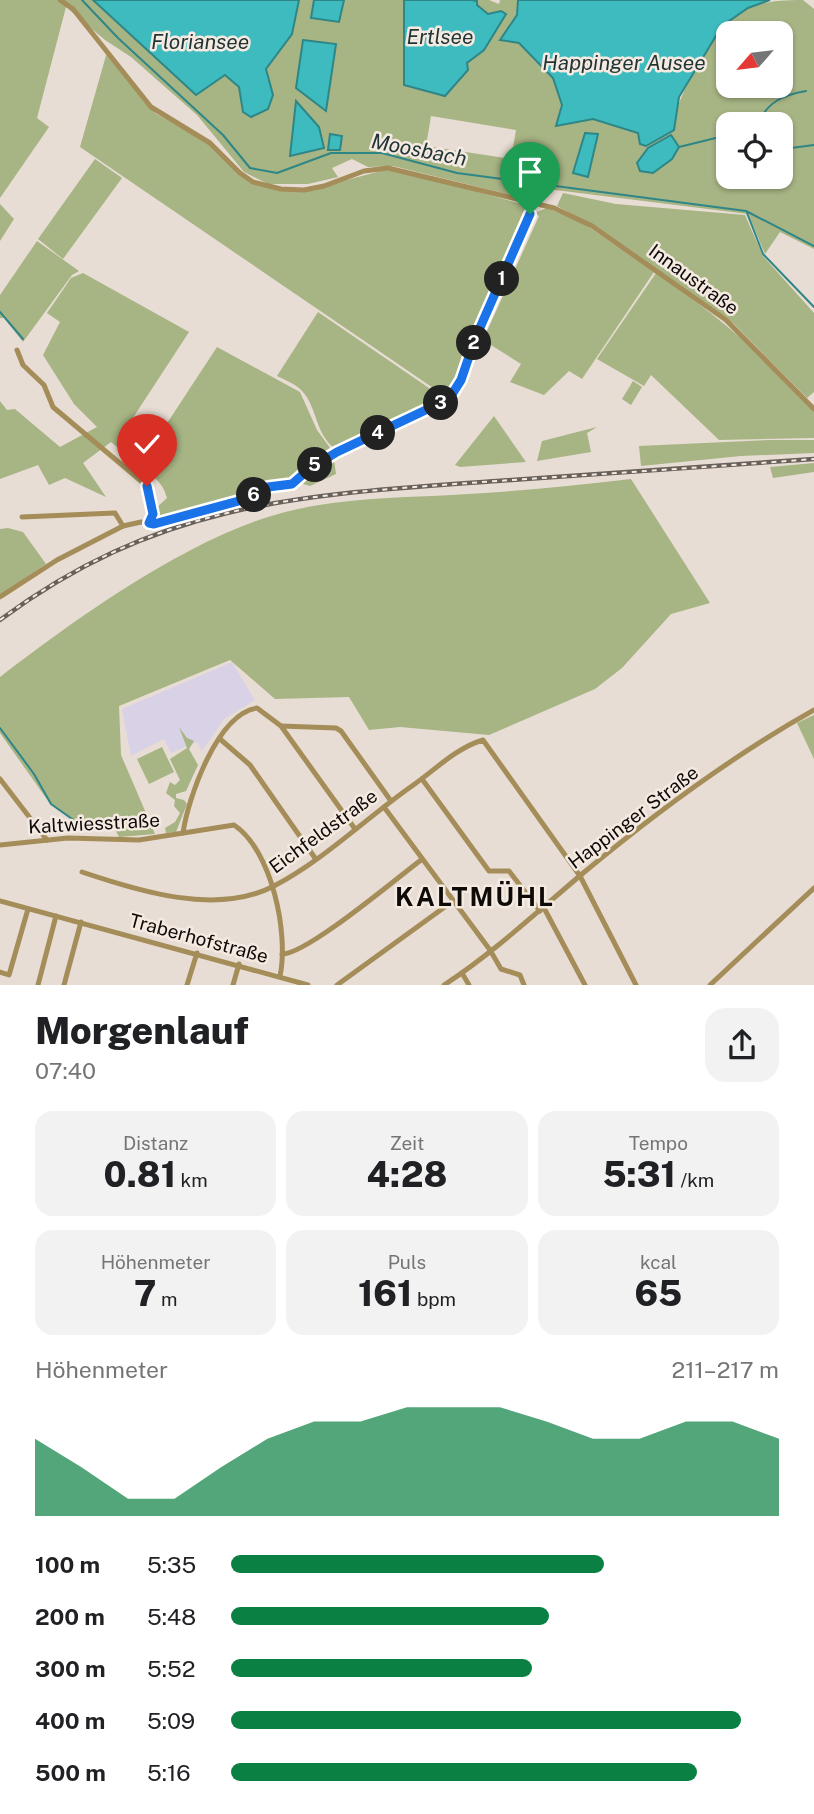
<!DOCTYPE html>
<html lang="de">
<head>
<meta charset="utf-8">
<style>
  body { margin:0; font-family:"Public Sans",sans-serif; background:#f2f2f2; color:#202124; height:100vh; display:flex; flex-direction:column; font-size:26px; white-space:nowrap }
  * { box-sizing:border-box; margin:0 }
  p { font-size:23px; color:#757577 }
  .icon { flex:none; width:38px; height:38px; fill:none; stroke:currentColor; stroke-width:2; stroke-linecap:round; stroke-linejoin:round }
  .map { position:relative; height:985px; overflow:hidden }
  .panel { display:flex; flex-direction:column; background:#fff; flex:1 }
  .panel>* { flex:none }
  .needle { width:46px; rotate:242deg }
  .fabs { position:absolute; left:716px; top:21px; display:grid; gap:14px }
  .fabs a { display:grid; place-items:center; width:77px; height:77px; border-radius:14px; background:#fff; box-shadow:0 2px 5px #0004; font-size:35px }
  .pin { position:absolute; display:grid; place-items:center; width:60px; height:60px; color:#fff; margin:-72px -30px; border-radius:50% 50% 50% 0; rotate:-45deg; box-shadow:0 0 7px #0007 }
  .pin .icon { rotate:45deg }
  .km { position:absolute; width:35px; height:35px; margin:-18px; border-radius:50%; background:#222; color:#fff; font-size:19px; line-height:35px; text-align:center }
  .round { display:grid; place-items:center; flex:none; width:74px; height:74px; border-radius:21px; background:#f2f2f2 }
  .headline { display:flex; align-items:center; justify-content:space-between; height:119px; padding:0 35px }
  h1 { font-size:38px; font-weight:800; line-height:52px }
  .stats { display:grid; grid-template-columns:repeat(3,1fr); gap:10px; height:119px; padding:7px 35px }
  .stats div { display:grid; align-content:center; border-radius:18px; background:#f2f2f2; text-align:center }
  .stats b { font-size:35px; font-weight:800 }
  .stats small { font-size:19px; font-weight:400 }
  .stats p { font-size:19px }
  .chart { height:196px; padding:14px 35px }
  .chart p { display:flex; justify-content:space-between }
  .chart svg { width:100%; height:126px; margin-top:7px; fill:#0b8043; opacity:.7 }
  ul { padding:0 35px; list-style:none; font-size:23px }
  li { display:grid; grid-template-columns:112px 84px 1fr; align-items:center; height:52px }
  li i { height:18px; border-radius:9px; background:#0b8043 }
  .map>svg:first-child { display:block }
  .education { fill:#d9d1e6 }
  .green { fill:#a7b483; fill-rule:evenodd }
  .water { fill:#3dbbbe; stroke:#2f8687; stroke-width:2 }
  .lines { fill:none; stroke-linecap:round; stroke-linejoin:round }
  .stream { stroke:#2f8687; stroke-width:2 }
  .minor { stroke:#a48d59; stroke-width:5 }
  .rail-casing { stroke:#67605b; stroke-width:4.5 }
  .rail { stroke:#f5eae1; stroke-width:2; stroke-dasharray:5; stroke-linecap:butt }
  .route-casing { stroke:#fff; stroke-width:14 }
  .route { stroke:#1a73e8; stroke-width:9 }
  .labels { text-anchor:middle; stroke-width:5; stroke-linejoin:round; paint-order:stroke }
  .street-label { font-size:19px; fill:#0e0a08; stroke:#f5eae1 }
  .water-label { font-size:21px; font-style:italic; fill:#1f3435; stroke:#f5eae1 }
  .district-label { font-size:26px; font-weight:bold; letter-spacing:2px; fill:#0e0a08; stroke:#f5eae1 }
</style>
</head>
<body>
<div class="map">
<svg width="814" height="985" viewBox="0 0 814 985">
  <rect width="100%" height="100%" fill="#e8ddd4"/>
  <path class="education" d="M232,662L255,700L224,719L202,751L197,742L171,753L164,739L131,756L122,709Z"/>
  <g class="green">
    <path d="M0,0H93L139,43L225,74L239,87L243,112L273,95L266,69L292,34L299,0H314L311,18L339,22L344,0H404V85L466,63L484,50L497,14H488L477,5V1L471,0H489L499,4L500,0H518L515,41C534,51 562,80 561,103C561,111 558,118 556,126L593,119L638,133L640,144L646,146L674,130C675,105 685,88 698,66C728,14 741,0 803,0L814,9V249L780,232L765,254L748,214L523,186L519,197L393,166L368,167L352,159L332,168L338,177L308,184H268L244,172L197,115L131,57L105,40L66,7L37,118L49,127L0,198ZM728,33H780V86H728ZM431,116L516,130L511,159L426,146ZM728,124H780V177H728Z"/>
    <path d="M107,52L155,113L210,144L252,183L300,192L385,170L416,175L529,206L527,215L523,213L471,335C469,356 462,378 450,395L442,394L80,147Z"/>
    <path d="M95,159L122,178L63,259L38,239Z"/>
    <path d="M563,193L616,204L745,215L763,256L814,313V392L807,398L734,324L601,230L557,206Z"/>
    <path d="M0,204L14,219L0,241Z"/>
    <path d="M547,208L583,223L654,272L582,379L569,371L544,395L510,382L521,364L483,340L539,216L534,213Z"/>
    <path d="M37,241L79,271L72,275L23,342L4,318H0V295Z"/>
    <path d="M83,273L189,332L125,430L158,437L217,347L300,392L317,430L333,452L336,474L310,486L286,479L159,522L155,509L167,498C161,477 148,472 127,467V455L111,442L83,463L106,497L65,478L49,485L38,465L0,479V401L7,410L15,409L60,447L97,427L74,404L43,355L60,322L47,313L71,278Z"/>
    <path d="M656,273C716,315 766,355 814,412V438L719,440L651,375L644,386L597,359Z"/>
    <path d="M318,312L445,399L337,450C315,436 318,408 302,391C296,384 285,380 277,376Z"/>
    <path d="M633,381L642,387L631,405L622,399Z"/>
    <path d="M494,416L526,462L460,467L455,465Z"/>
    <path d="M597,427L587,433L591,452L537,461L542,441Z"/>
    <path d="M770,440H814V453L741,456L641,466L639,446Z"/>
    <path d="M814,463V472L773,478L770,467Z"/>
    <path d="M631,479L710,603L671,614L622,668L595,689L489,735L400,727L369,730L349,697L275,699L230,660L119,706L121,755L155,834L119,837L113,825L80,826L51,805L0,733V677C74,620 179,545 268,517C327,498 390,498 452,495C512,492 571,486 631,479Z"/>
    <path d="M8,528L23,532L46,564L0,595V529Z"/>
    <path d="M814,715V759L797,723Z"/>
    <path d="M179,727L187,738L194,741L189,749L198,765L186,791L176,794V798L184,800L187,804L176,832L166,833L165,828L175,822L180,813L174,806L175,800L166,793L170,782L175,785L180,780L170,759L187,748Z"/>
    <path d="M162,747L174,772L149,784L137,759Z"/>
  </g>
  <g class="water">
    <path d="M93,0H299L292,34L266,69L273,95L268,109L251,117L243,112L239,87L225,75L196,95Z"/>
    <path d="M314,0H344L339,22L311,18Z"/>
    <path d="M404,0H471L477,1V5L488,14L501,11L506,14L484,50L467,63L468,70L445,96L404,85Z"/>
    <path d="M518,0H770L748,8L722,26L679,97L674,130L646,146L640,144L638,133L593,119L556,126L562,105L553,78L519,43L500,40L517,15Z"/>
    <path d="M303,40L336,44L326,111L296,88Z"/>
    <path d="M296,101L319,127L324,148L290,156Z"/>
    <path d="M585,133L598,134L588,177L573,173Z"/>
    <path d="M330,134L342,136L340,150H328Z"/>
    <path d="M671,135L679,147L672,159L653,173L640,171L637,163L648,148Z"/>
  </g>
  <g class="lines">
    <g class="stream">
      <path d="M82,0L118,38L223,135L250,168L277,173L331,153H382L457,173L746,211L814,246"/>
      <path d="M758,124C767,102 783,95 806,91"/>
      <path d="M780,144L791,148L814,145"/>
      <path d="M679,147L728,135"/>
      <path d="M747,213L763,254L814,307"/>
      <path d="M0,312L23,339"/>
      <path d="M0,728L34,774L51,804L75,821"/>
    </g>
    <g class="minor">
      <path d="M60,0L73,9L151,107L210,143L240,173L253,182L281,189L304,190L324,186L364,171L388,168L554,208L592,226L726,320L814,409"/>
      <path d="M17,350L23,365L44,385L53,407L147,486L153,514L149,523"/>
      <path d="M22,517L115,513L123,526"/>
      <path d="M0,597L57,560L123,526L141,522L158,524L246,499L268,487L292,483L308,469L337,452L449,399L457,389L475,339L535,204"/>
      <path d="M281,726L336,728L341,731L391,801"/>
      <path d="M220,739L250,765L315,858"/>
      <path d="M0,779L47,840"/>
      <path d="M422,779L489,871H509L540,911"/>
      <path d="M384,807L490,950L501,969L520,975L524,985"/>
      <path d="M183,833C188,798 217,714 257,708L281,726L355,829"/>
      <path d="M0,845L68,838L139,840L234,825C272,850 289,934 280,976"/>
      <path d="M82,872C139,891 217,916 274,886C324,860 366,818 412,786C435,770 456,748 483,740L580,876L636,985"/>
      <path d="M0,901L308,985"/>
      <path d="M544,908L585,985"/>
      <path d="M282,954C306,955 397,878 421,860"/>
      <path d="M0,972L9,975L28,909"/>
      <path d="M462,973L469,985"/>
      <path d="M38,985L56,916"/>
      <path d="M64,985L81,922"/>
      <path d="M187,985L197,953"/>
      <path d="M233,985L239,964"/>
      <path d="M337,985L453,901"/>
      <path d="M444,985C493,953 537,912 582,874C654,814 732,756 814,710"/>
      <path d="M710,985L814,888"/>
    </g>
    <g class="rail-casing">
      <path id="rail" d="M0,620C162,500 304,495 497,481C602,474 708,467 814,459"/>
    </g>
    <use href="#rail" class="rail"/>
  </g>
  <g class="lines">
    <g class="route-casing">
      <path id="route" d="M147,486L153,514L149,523L154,524L246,499L268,487L292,484L309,469L337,452L449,399L461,380L475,339L530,214"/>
    </g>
    <use href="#route" class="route"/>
  </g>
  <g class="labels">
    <g class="street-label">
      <text transform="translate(694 279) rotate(36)" y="7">Innaustraße</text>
      <text transform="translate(633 817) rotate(-37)" y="7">Happinger Straße</text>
      <text transform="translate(94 823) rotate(-3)" y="7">Kaltwiesstraße</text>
      <text transform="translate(323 831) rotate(-36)" y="7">Eichfeldstraße</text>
      <text transform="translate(199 938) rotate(15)" y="7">Traberhofstraße</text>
    </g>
    <g class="water-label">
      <text x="440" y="44">Ertlsee</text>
      <text x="200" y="49">Floriansee</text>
      <text x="624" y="70">Happinger Ausee</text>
      <text transform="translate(419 150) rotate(11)" y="7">Moosbach</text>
    </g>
    <g class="district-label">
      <text x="475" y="906">KALTMÜHL</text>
    </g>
  </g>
</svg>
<div class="fabs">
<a><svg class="needle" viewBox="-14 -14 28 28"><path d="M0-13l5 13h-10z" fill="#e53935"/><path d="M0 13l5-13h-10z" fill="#757577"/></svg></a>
<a><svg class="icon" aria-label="locate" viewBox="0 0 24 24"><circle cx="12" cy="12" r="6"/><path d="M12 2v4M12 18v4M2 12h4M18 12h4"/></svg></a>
</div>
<div class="pin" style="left:530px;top:214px;background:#1e9e55"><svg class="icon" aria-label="arrive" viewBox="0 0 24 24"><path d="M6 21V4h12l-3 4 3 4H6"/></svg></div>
<div class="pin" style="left:147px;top:486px;background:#d93025"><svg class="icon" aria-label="check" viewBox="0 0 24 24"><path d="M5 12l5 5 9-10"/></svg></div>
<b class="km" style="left:502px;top:279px">1</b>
<b class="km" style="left:474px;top:343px">2</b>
<b class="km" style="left:441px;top:403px">3</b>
<b class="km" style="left:378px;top:433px">4</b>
<b class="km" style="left:315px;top:465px">5</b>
<b class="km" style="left:254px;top:495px">6</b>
</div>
<section class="panel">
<div class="headline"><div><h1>Morgenlauf</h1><p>07:40</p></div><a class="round"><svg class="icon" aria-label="share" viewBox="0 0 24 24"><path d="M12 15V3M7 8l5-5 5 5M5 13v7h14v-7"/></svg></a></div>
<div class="stats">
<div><p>Distanz</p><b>0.81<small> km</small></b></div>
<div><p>Zeit</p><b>4:28</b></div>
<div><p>Tempo</p><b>5:31<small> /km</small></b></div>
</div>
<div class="stats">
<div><p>Höhenmeter</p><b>7<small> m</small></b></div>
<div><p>Puls</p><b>161<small> bpm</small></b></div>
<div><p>kcal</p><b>65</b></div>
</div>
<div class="chart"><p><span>Höhenmeter</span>211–217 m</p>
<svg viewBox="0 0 160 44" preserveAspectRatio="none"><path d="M0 44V17L10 27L20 38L30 38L40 27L50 17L60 11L70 11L80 6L90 6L100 6L110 11L120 17L130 17L140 11L150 11L160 17V44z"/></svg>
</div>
<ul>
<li><b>100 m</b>5:35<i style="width:68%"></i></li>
<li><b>200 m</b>5:48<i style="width:58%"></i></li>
<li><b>300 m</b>5:52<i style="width:55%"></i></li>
<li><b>400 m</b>5:09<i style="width:93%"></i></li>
<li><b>500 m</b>5:16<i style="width:85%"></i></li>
</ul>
</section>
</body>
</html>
